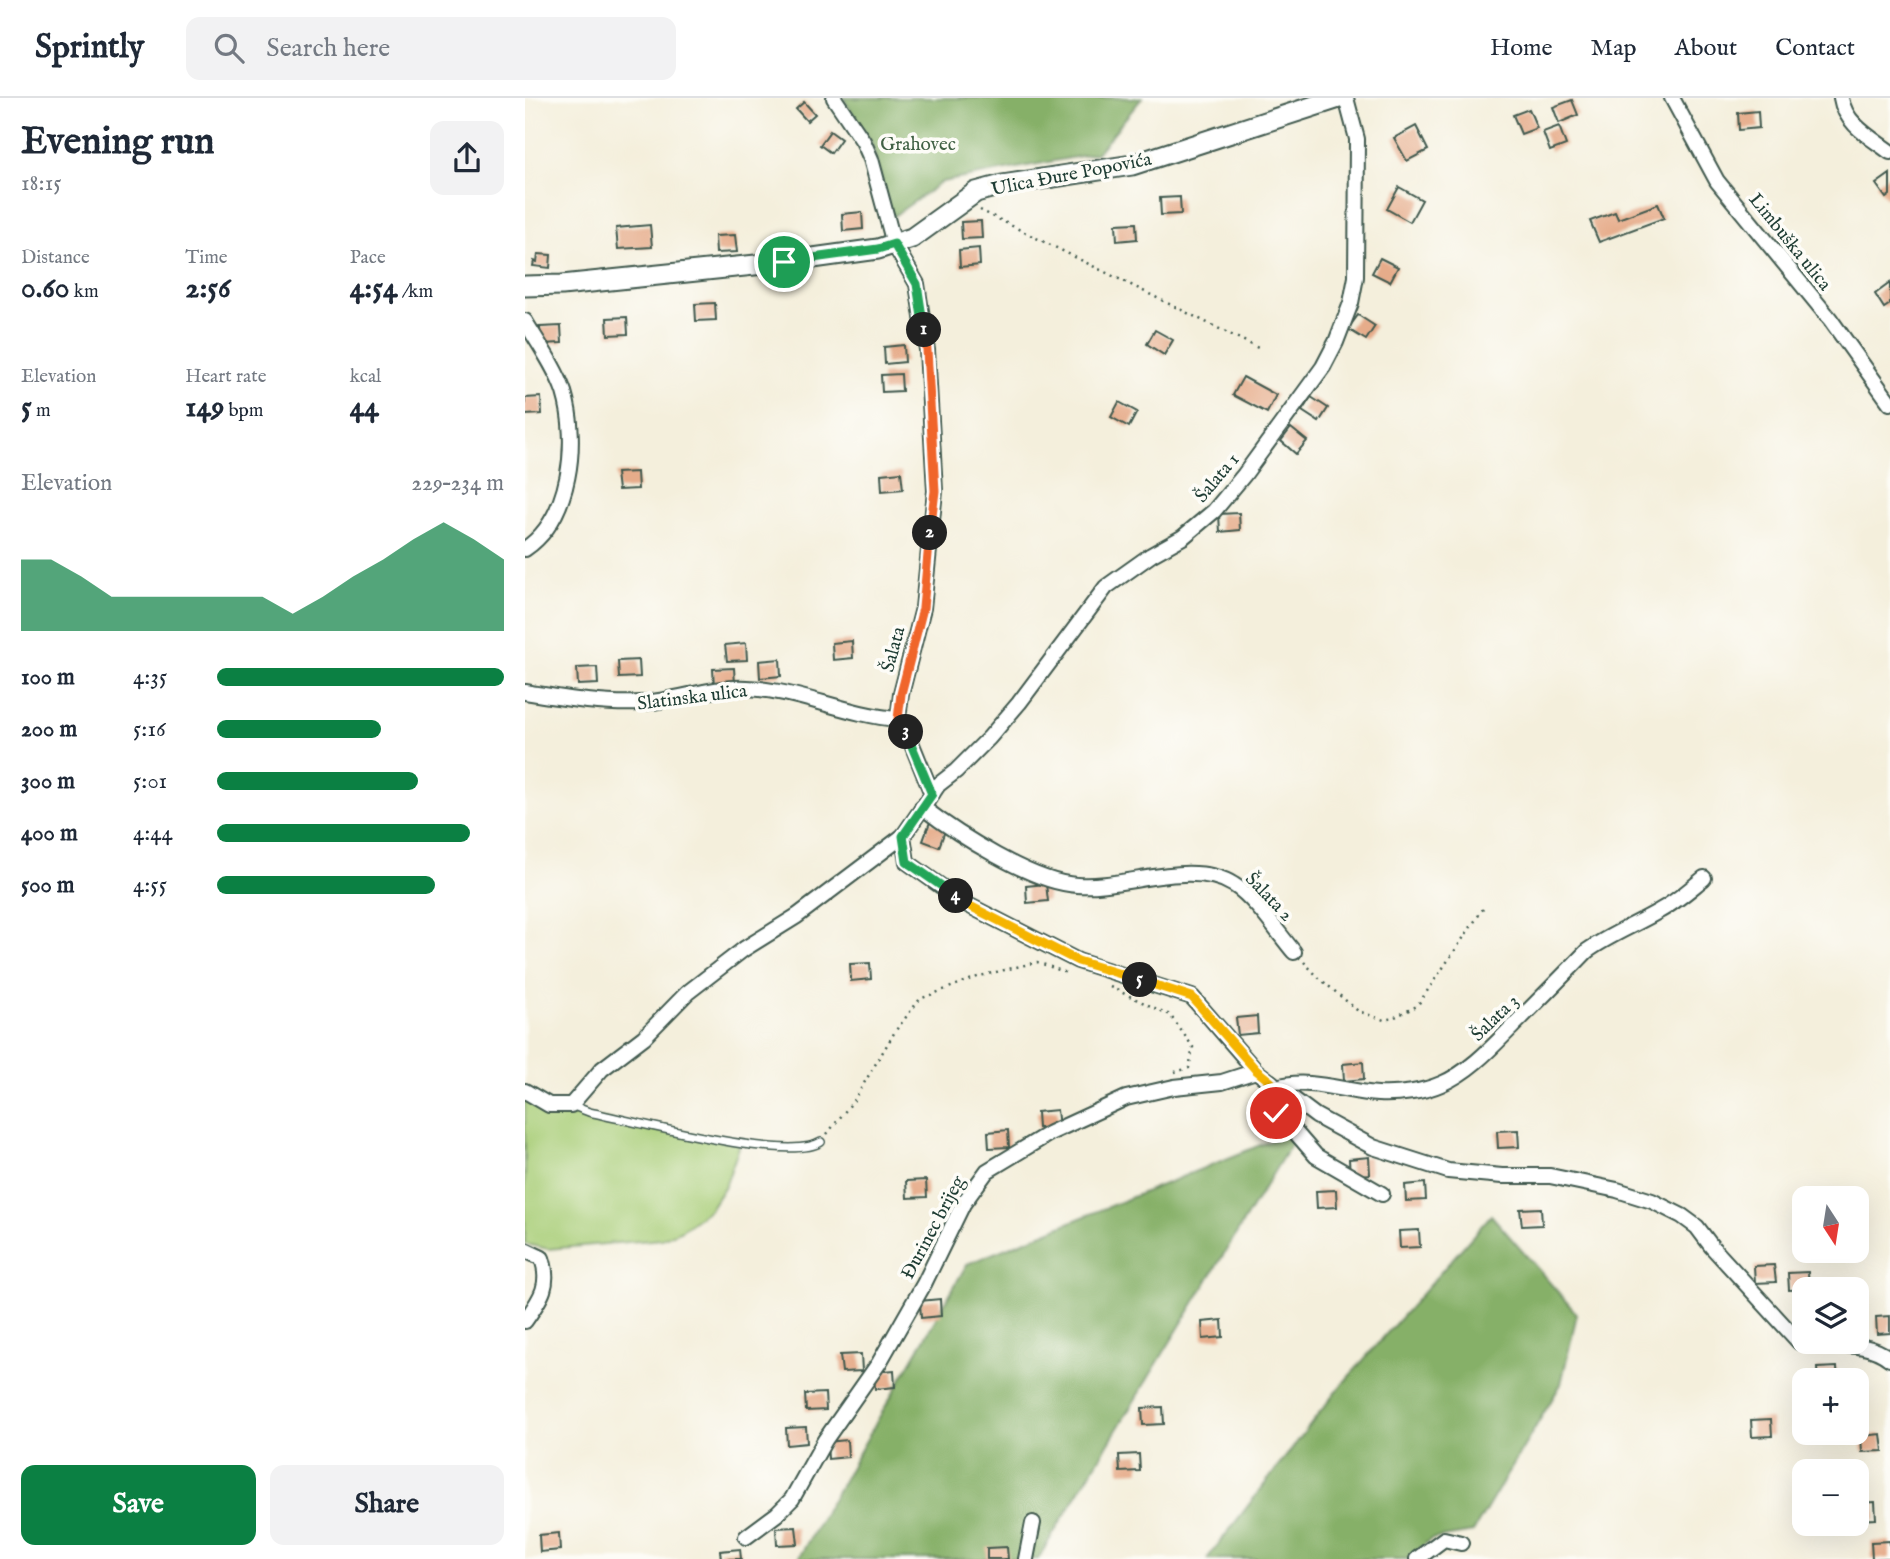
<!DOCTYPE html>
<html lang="en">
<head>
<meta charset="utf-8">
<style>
  body { margin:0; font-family:"IM FELL English",serif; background:#f2f2f3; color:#1f2937; height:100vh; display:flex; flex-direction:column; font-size:26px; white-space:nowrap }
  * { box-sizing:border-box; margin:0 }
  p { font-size:23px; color:#747a83 }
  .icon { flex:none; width:38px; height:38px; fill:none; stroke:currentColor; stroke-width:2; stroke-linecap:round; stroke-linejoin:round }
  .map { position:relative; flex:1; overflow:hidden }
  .sheet { display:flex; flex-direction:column; background:#fff; width:525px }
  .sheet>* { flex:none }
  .needle { width:46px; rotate:168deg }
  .controls { position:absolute; left:1267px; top:1088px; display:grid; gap:14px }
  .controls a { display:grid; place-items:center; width:77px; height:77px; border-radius:14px; background:#fff; box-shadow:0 7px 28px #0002; font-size:35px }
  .pin { position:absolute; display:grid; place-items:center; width:60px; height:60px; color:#fff; margin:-30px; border:4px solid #fff; border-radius:50%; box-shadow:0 2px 7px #0007 }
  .km { position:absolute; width:35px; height:35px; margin:-18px; border-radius:50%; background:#222; color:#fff; font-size:19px; line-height:35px; text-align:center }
  .round { display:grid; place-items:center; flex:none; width:74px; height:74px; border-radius:14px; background:#f2f2f3 }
  .overview { display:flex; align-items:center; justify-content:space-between; height:119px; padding:0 21px }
  h1 { font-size:38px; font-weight:700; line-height:52px }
  .metrics { display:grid; grid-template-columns:repeat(3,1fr); gap:10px; height:119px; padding:7px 21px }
  .metrics div { display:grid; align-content:center }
  .metrics b { font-size:30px; font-weight:700 }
  .metrics small { font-size:19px; font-weight:400 }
  .metrics p { font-size:19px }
  .chart { height:196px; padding:14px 21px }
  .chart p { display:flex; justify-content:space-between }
  .chart svg { width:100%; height:126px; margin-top:7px; fill:#0b8043; opacity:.7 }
  .button { display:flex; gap:14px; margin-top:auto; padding:14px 21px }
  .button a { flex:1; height:80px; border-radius:14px; background:#0b8043; color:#fff; font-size:28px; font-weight:700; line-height:80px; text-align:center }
  .button a+a { background:#f2f2f3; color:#1f2937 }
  ul { padding:0 21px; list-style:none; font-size:23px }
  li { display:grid; grid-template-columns:112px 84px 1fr; align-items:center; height:52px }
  li i { height:18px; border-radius:9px; background:#0b8043 }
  header { display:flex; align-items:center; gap:42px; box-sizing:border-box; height:98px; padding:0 35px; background:#fff; border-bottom:2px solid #e0e1e3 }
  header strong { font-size:33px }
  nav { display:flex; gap:38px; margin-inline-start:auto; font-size:24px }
  .search { width:490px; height:63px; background:#f2f2f3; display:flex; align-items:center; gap:18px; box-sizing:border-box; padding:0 24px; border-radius:14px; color:#747a83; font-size:26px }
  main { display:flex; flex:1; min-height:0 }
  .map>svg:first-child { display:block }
  .green { fill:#a8cd77; stroke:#648556; stroke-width:2 }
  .forest { fill:#86b068; stroke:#52764e; stroke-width:2 }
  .building { fill:#e6ac8a }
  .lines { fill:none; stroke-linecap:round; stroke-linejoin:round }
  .service-casing { stroke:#3f584d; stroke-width:10 }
  .minor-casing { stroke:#3f584d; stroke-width:18 }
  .tertiary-casing { stroke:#3f584d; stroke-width:23 }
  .path { stroke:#3f584d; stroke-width:2.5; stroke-dasharray:2 5; stroke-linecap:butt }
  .service { stroke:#fff; stroke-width:7 }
  .minor { stroke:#fff; stroke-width:14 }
  .tertiary { stroke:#fff; stroke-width:19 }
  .split-1-casing { stroke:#fff; stroke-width:14 }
  .split-2-casing { stroke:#fff; stroke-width:14 }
  .split-3-casing { stroke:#fff; stroke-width:14 }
  .split-4-casing { stroke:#fff; stroke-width:14 }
  .split-5-casing { stroke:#fff; stroke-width:14 }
  .split-6-casing { stroke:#fff; stroke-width:14 }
  .split-1 { stroke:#22a559; stroke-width:9 }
  .split-2 { stroke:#f0652b; stroke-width:9 }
  .split-3 { stroke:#f0652b; stroke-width:9 }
  .split-4 { stroke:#22a559; stroke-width:9 }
  .split-5 { stroke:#f5b400; stroke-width:9 }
  .split-6 { stroke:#f5b400; stroke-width:9 }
  .labels { text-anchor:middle; stroke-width:7; stroke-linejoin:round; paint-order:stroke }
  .park-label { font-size:19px; fill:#416145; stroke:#fdfcf7 }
  .street-label { font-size:19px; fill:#1f3d34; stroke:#fdfcf7 }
</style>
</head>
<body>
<header>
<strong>Sprintly</strong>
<div class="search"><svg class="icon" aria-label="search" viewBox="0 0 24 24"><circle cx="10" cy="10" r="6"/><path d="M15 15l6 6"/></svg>Search here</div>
<nav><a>Home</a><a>Map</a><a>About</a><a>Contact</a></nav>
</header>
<main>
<section class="sheet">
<div class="overview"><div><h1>Evening run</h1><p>18:15</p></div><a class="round"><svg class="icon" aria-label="share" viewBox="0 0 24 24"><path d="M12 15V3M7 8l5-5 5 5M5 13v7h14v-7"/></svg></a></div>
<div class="metrics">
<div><p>Distance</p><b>0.60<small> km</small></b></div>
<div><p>Time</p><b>2:56</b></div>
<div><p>Pace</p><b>4:54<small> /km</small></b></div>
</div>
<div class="metrics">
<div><p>Elevation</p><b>5<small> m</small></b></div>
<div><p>Heart rate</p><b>149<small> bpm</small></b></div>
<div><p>kcal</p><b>44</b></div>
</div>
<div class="chart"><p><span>Elevation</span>229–234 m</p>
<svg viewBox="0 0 160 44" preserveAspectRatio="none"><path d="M0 44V19L10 19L20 25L30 32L40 32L50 32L60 32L70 32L80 32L90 38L100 32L110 25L120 19L130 12L140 6L150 12L160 19V44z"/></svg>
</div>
<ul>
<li><b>100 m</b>4:35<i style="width:100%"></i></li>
<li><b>200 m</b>5:16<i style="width:57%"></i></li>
<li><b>300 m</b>5:01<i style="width:70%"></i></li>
<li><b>400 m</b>4:44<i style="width:88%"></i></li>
<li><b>500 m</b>4:55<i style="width:76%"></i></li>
</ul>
<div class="button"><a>Save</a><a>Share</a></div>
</section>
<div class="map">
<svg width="1365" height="1461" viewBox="0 0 1365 1461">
  <rect width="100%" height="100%" fill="#fdfcf7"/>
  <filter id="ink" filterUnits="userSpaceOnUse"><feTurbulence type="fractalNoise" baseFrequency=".0143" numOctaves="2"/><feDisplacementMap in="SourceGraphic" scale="14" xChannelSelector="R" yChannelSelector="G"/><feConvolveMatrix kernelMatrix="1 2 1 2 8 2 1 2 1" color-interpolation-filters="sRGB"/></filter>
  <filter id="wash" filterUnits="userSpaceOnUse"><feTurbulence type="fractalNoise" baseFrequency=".00686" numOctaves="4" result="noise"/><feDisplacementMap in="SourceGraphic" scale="28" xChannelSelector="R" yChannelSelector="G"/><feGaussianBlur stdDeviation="1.57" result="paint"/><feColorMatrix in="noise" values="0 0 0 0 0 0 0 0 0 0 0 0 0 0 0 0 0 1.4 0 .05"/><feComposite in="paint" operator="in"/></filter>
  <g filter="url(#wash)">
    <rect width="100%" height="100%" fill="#f4efdc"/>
    <path class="green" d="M0,1000L24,1016L49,1015L215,1046L201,1086L185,1111L157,1132L137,1141L23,1151L0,1146Z"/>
    <g class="forest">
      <path d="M318,0H617L572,55L417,84L367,119L346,44Z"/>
      <path d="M775,1031L513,1461H273L442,1166Z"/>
      <path d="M966,1117L1052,1216L1036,1286L948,1434L906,1441L882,1461H682L813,1291Z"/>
    </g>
    <g id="blocks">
      <g class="building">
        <path d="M1047,2L1053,17L1034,25L1028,9Z"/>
        <path d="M279,4L290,16L282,23L271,11Z"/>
        <path d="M1004,11L1012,30L996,36L988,17Z"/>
        <path d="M1233,13L1234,30L1214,32L1213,15Z"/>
        <path d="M891,28L903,52L882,63L869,40Z"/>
        <path d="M1034,28L1041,47L1025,53L1018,34Z"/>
        <path d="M305,33L316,41L306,55L295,47Z"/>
        <path d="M1365,76V97L1361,100L1351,86Z"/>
        <path d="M874,89L897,102L885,124L862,111Z"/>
        <path d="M655,99L656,116L636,117L635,100Z"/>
        <path d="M1133,106L1139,120L1074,144L1065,123L1090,114L1093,121Z"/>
        <path d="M337,114L338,131L318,133L317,116Z"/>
        <path d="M456,123L457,140L437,141L436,124Z"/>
        <path d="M611,125L612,141L592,143L591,126Z"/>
        <path d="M125,127L127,149L93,151L91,130Z"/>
        <path d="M210,137L212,154L191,155L190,138Z"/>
        <path d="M454,150L455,167L435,169L434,152Z"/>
        <path d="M13,156L26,157L25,170L8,168L9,163L12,164Z"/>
        <path d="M855,160L873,169L865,184L847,175Z"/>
        <path d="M1365,185V206L1359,210L1350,196Z"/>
        <path d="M190,205L191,222L171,223L170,206Z"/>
        <path d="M833,217L850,228L841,242L823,231Z"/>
        <path d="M102,219L103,236L83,237L82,220Z"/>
        <path d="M36,228L37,245L16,246L15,229Z"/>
        <path d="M630,232L648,242L639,257L622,246Z"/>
        <path d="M379,247L380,264L360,266L359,249Z"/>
        <path d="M376,276L377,293L357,294L356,277Z"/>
        <path d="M718,279L751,297L742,315L708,297Z"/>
        <path d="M16,299L17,316L0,317V300Z"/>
        <path d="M786,299L803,310L794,324L777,313Z"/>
        <path d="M594,304L612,314L604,329L586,319Z"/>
        <path d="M766,330L782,343L771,356L756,343Z"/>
        <path d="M112,374L113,391L93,392L91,375Z"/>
        <path d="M376,374L378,391L357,393L356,376Z"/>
        <path d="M714,415L715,432L695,434L694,416Z"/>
        <path d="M327,543L328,560L308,562L307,545Z"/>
        <path d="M221,545L222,562L202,563L200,547Z"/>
        <path d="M255,561L256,578L235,580L234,563Z"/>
        <path d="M114,562L115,579L94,580L93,563Z"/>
        <path d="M72,569L73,586L53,587L52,570Z"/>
        <path d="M209,570L210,587L189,588L188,571Z"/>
        <path d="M405,724L421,730L414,749L398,743Z"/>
        <path d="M521,786L523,803L502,805L501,788Z"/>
        <path d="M345,865L346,881L326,883L325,866Z"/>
        <path d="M732,918L733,935L713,937L711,920Z"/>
        <path d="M838,964L839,981L819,983L818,966Z"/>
        <path d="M532,1012L534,1029L513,1030L512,1014Z"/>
        <path d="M483,1032L484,1049L464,1050L463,1034Z"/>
        <path d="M993,1032L994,1049L973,1050L972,1033Z"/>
        <path d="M844,1059L845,1076L825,1078L824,1061Z"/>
        <path d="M401,1082L402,1099L382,1100L381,1083Z"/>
        <path d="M900,1085L901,1102L881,1103L880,1087Z"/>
        <path d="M811,1092L812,1109L792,1110L791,1093Z"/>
        <path d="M1016,1110L1017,1127L997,1128L995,1111Z"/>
        <path d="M894,1132L895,1149L875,1150L874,1133Z"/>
        <path d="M1249,1167L1251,1184L1230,1185L1229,1168Z"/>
        <path d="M1283,1174L1284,1191L1264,1192L1263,1175Z"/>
        <path d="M415,1201L416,1218L396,1220L395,1203Z"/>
        <path d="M1365,1218V1235L1352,1236L1351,1219Z"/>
        <path d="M697,1222L698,1239L678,1241L677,1224Z"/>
        <path d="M336,1256L337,1273L317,1274L315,1257Z"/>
        <path d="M1312,1269L1313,1283H1293L1292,1270Z"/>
        <path d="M369,1272L370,1289L350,1291L349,1274Z"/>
        <path d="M300,1295L301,1312L281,1313L280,1296Z"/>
        <path d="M638,1309L639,1326L618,1327L617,1310Z"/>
        <path d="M1246,1321L1247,1338L1227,1339L1226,1322Z"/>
        <path d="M281,1329L282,1345L262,1347L261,1330Z"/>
        <path d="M1356,1336L1358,1353L1337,1354L1336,1338Z"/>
        <path d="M322,1342L323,1359L303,1361L302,1344Z"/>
        <path d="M614,1356L615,1373L595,1374L594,1357Z"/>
        <path d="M1350,1404L1351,1421L1332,1422V1405Z"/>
        <path d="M271,1429L273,1446L252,1447L251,1430Z"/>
        <path d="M34,1435L35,1452L15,1454L14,1437Z"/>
        <path d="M1365,1443V1460L1347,1461L1346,1444Z"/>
        <path d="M482,1449L483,1461H462V1450Z"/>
        <path d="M215,1451L216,1461H196L195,1453Z"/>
      </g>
    </g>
  </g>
  <g filter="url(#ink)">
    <use href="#blocks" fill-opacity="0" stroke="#3f584d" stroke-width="2"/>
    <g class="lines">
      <g class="service-casing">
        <path id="service" d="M46,1007L64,1014C107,1023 264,1065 296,1044"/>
      </g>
      <g class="minor-casing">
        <g id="minor">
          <path d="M1147,0L1192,83L1305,221L1365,305"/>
          <path d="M1316,0C1320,26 1345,39 1365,54"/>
          <path d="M0,223C13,245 31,270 39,294C54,343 46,420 0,451"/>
          <path d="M0,594C38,600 78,607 117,605C152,603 186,588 222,590C273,592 321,617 373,621"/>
          <path d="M407,696L413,687L431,673L464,640L494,605L581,489L626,457L658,439L689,413L719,377L798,269L811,244L826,205L831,179L832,41L821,0"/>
          <path d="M397,709C432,736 508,785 552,787C599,791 667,760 709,787C729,799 753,835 769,854"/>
          <path d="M378,738L382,764L441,806L553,863L667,899L731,973L791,1018L848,1049L923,1073L977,1078H1025L1092,1092L1127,1103L1157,1118L1172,1129L1187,1149L1274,1244C1304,1250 1339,1240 1365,1261"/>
          <path d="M746,984L745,1005L791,1058L857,1096"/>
          <path d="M752,989C783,979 821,994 853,996C873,997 898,994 916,986C945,974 969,947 990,926C1014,902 1038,878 1062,853C1084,837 1110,827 1134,813C1151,804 1164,792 1179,780"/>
          <path d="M0,993L24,1007H46L77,971L119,939L162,895L219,851L272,818L378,738L407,696L384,639L373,621L376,596L398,510L410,393L402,252L392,186L369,146L346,61L338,43L309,0"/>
          <path d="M0,1152L17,1160C26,1187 16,1200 0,1223"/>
          <path d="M221,1439L252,1416L267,1401L300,1342L354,1265L399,1186L438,1106L462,1073L525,1035L601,1000L649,989L697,984L731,973"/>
          <path d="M501,1461L508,1425"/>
          <path d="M892,1461L919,1441L936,1445"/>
        </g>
      </g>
      <g class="tertiary-casing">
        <path id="tertiary" d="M0,188L37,187L259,164L353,151L387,140L451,94L477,87L607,67L814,0"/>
      </g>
      <g class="path">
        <path d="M455,112L735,251"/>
        <path d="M779,864L793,879L833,913L859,922L868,920L892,908L958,811"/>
        <path d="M585,889L645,917L668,949L664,970L650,974"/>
        <path d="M302,1036L329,1002L371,932L395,901L455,878L512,864L542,875"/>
      </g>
      <use href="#service" class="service"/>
      <use href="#minor" class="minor"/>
      <use href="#tertiary" class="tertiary"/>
    </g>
  </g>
  <g class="lines" filter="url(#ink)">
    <g class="split-1-casing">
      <path id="split-1" d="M259,164L353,151L369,146L392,186L399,232"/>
    </g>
    <g class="split-2-casing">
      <path id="split-2" d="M399,232L402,252L410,393L405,435"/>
    </g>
    <g class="split-3-casing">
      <path id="split-3" d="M381,634L373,621L376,596L398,510L405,435"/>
    </g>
    <g class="split-4-casing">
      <path id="split-4" d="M381,634L407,696L378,738L382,764L431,798"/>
    </g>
    <g class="split-5-casing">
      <path id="split-5" d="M431,798L441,806L553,863L615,882"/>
    </g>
    <g class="split-6-casing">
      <path id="split-6" d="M615,882L667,899L731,972L746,984L745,1005L751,1015"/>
    </g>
    <use href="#split-1" class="split-1"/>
    <use href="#split-2" class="split-2"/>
    <use href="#split-3" class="split-3"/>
    <use href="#split-4" class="split-4"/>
    <use href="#split-5" class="split-5"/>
    <use href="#split-6" class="split-6"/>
  </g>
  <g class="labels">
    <g class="park-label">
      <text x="393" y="52">Grahovec</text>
    </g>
    <g class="street-label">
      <text transform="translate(546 75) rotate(-11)" y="7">Ulica Đure Popovića</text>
      <text transform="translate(1266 143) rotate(51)" y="7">Limbuška ulica</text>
      <text transform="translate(691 379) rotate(-50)" y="7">Šalata 1</text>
      <text transform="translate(367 551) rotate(-75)" y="7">Šalata</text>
      <text transform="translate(167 598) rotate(-7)" y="7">Slatinska ulica</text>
      <text transform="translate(745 798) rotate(46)" y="7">Šalata 2</text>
      <text transform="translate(969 919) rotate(-44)" y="7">Šalata 3</text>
      <text transform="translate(407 1129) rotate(-62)" y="7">Đurinec brijeg</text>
    </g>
  </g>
</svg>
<div class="controls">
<a><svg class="needle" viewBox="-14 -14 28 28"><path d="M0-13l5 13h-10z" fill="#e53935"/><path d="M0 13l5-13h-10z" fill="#747a83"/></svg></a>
<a><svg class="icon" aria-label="layers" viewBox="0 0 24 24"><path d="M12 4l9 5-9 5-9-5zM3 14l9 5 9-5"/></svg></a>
<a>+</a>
<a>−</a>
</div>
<div class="pin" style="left:259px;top:164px;background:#1e9e55"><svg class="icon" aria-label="arrive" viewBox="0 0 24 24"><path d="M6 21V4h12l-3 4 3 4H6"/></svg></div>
<div class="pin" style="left:751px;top:1015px;background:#d93025"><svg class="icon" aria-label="check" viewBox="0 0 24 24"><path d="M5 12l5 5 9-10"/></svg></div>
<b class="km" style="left:399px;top:232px">1</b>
<b class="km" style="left:405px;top:435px">2</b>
<b class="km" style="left:381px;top:634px">3</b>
<b class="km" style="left:431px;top:798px">4</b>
<b class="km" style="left:615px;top:882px">5</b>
</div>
</main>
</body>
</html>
